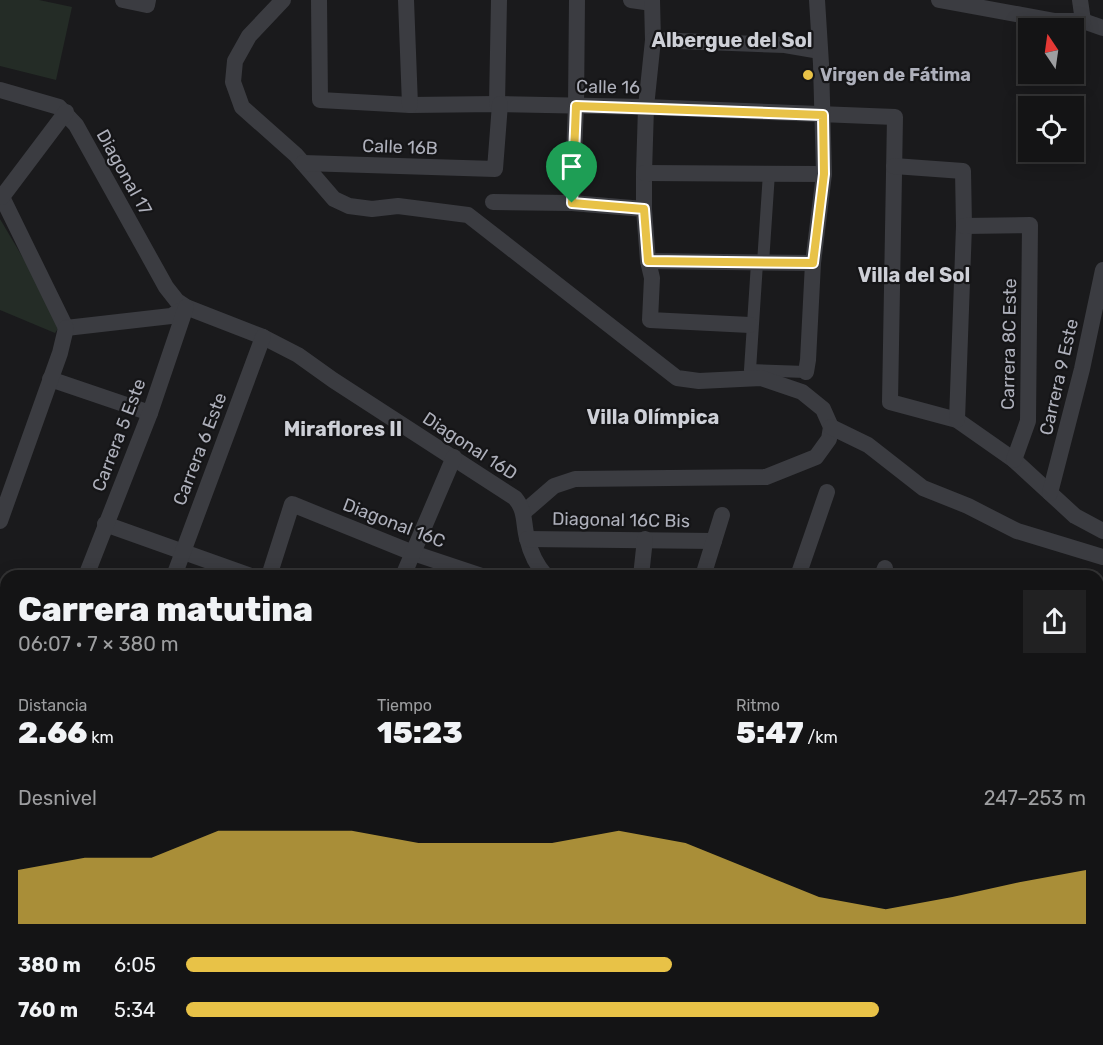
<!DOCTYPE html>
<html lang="es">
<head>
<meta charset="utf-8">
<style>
  body { margin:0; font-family:Rubik,sans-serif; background:#212122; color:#f1f3f6; height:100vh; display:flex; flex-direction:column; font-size:22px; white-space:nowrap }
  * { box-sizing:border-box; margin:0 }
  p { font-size:20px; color:#9d9ea0 }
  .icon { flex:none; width:33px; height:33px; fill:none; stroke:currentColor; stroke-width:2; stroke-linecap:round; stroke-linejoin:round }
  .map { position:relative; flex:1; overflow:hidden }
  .drawer { position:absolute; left:0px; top:570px; width:1104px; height:476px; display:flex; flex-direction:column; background:#141415; border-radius:18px 18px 0 0; box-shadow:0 3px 15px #0003,0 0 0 2px #333334 }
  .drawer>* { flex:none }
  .needle { width:39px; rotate:347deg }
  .fabs { position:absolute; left:1018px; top:18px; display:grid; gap:12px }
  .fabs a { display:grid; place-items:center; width:66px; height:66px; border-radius:0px; background:#141415; box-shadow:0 3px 15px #0003,0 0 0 2px #333334; font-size:30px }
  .pin { position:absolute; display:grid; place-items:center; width:51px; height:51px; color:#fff; margin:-62px -26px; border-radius:50% 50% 50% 0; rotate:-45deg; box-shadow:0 0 6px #0007 }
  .pin .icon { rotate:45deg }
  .round { display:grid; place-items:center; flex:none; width:63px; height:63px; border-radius:0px; background:#212122 }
  .summary { display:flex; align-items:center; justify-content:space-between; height:102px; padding:0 18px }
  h1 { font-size:33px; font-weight:800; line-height:45px }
  .metrics { display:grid; grid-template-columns:repeat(3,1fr); gap:9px; height:102px; padding:6px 18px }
  .metrics div { display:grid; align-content:center }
  .metrics b { font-size:30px; font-weight:800 }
  .metrics small { font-size:16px; font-weight:400 }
  .metrics p { font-size:16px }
  .chart { height:168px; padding:12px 18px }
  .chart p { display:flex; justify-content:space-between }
  .chart svg { width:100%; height:108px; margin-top:6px; fill:#e8c247; opacity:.7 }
  ul { padding:0 18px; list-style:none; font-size:20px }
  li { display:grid; grid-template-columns:96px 72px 1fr; align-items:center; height:45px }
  li i { height:15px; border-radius:8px; background:#e8c247 }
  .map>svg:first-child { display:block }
  .green { fill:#242c26 }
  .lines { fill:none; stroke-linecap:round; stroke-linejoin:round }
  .pedestrian { stroke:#3b3c41; stroke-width:12 }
  .minor { stroke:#3b3c41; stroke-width:16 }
  .route-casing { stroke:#fff; stroke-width:12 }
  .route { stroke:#e8c247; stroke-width:8 }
  .poi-dot { fill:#e8c247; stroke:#151517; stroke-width:2 }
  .labels { text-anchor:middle; stroke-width:4.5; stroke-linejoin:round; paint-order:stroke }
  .poi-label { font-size:18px; font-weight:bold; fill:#aeb0bb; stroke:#151517; text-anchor:start }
  .street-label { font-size:18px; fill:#aeb0bb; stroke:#151517 }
  .neighbourhood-label { font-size:20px; font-weight:bold; fill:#ced0d7; stroke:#151517 }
</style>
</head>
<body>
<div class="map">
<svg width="1103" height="1045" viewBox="0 0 1103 1045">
  <rect width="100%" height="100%" fill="#1a1a1c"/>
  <g class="green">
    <path d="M0,0H39L72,7L56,80L0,66Z"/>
    <path d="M0,219L29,268L59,327L55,333L0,310Z"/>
  </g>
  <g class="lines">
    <g class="pedestrian">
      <path d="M757,263L750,370L806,372"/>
      <path d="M763,263L769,173"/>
    </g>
    <g class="minor">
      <path d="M123,0L147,5L148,0"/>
      <path d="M283,0L249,36L235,61L233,82L242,107L296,155L334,199L349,206L372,209L398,206L468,215L677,378L699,381L761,378L802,392L823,409L831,427L829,439L816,457L766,477L575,479L554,486L524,512"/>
      <path d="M319,0L320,100L410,105L497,104L646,107L895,117L890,402L957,420L1014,460L1075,516L1103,531"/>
      <path d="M406,0L410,105"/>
      <path d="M631,0L652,3"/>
      <path d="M652,0L653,40L646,107L644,173V209L648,261L652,278L650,320L750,325"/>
      <path d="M939,0L1055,21H1083L1103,28"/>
      <path d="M1080,0L1083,21"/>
      <path d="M653,40L785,45L820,51"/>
      <path d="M0,90L59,107L76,125L166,287L177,301L186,307L263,337L298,355L333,380L515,498C526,511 523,523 527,538C530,551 537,566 546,576"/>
      <path d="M497,104L499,0"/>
      <path d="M303,163L495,169L500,104"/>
      <path d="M894,166L963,171L964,226L957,420"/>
      <path d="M644,173L824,174"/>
      <path d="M0,196L2,197L66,328"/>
      <path d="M2,197L66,112"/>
      <path d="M493,202L572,203L644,209"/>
      <path d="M572,203L576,106L577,0"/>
      <path d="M964,226L1030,225L1028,421L1014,460"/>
      <path d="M648,261L813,263"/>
      <path d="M66,328L171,316L186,307"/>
      <path d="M806,372L808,360L813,263L824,174L821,64L817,0"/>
      <path d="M50,379L150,413"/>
      <path d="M831,427L868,445L923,488L968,506L1017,531L1103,557"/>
      <path d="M1050,493L1082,369L1103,270"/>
      <path d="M0,521L60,353L66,328"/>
      <path d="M105,524L251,576"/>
      <path d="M527,539L714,541"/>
      <path d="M86,576L150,413L186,307"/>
      <path d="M174,576L263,337"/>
      <path d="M269,576L292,504L413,553L482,576"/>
      <path d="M403,576L454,457"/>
      <path d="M641,576L645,539"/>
      <path d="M703,576L722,515"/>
      <path d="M798,576L827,492"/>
      <path d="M882,576L885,568"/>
      <path d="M0,642L6,644"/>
      <path d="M1098,688L1103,689"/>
      <path d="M0,744L6,746"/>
      <path d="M0,832L6,833"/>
      <path d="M1098,869L1103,842"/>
      <path d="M1098,887L1103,888"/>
      <path d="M0,957L6,974"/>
      <path d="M24,1040L25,1045"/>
      <path d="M707,1040L721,1045"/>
      <path d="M841,1041L850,1045"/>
      <path d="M303,1045V1040"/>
      <path d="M414,1045L416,1040"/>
      <path d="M562,1045L564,1040"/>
      <path d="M637,1045L639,1040"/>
      <path d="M992,1045L994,1040"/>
    </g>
  </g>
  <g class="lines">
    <g class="route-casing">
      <path id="route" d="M576,106L823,115L824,174L813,263L648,261L644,209L572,203Z"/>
    </g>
    <use href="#route" class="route"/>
  </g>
  <circle class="poi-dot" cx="808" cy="75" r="6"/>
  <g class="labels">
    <g class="poi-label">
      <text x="820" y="81">Virgen de Fátima</text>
    </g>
    <g class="street-label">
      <text transform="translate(608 87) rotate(1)" y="6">Calle 16</text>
      <text transform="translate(400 147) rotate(2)" y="6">Calle 16B</text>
      <text transform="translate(124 172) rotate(61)" y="6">Diagonal 17</text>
      <text transform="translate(1009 344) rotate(-89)" y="6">Carrera 8C Este</text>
      <text transform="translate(1059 377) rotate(-77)" y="6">Carrera 9 Este</text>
      <text transform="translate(119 435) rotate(-69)" y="6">Carrera 5 Este</text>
      <text transform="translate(470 446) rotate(33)" y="6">Diagonal 16D</text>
      <text transform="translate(200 449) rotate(-69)" y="6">Carrera 6 Este</text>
      <text transform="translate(621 520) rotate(1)" y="6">Diagonal 16C Bis</text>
      <text transform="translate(394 523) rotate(21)" y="6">Diagonal 16C</text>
    </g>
    <g class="neighbourhood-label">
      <text x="732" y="47">Albergue del Sol</text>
      <text x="914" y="282">Villa del Sol</text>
      <text x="653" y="424">Villa Olímpica</text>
      <text x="343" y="436">Miraflores II</text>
    </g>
  </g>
</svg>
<div class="fabs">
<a><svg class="needle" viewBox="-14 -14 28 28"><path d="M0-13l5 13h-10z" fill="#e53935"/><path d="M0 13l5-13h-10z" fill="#9d9ea0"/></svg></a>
<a><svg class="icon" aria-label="locate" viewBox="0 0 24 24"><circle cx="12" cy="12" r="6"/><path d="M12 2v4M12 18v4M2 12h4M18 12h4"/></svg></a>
</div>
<div class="pin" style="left:572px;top:203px;background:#1e9e55"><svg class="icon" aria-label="arrive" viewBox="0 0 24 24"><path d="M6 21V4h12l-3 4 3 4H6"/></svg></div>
<section class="drawer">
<div class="summary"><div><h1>Carrera matutina</h1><p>06:07 · 7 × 380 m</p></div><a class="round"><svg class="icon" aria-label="share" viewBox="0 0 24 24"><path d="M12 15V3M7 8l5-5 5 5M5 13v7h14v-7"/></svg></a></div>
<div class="metrics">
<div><p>Distancia</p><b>2.66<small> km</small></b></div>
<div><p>Tiempo</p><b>15:23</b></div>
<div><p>Ritmo</p><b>5:47<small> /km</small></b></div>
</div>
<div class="chart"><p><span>Desnivel</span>247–253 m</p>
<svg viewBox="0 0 160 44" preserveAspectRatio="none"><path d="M0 44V22L10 17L20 17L30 6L40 6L50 6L60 11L70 11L80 11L90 6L100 11L110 22L120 33L130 38L140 33L150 27L160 22V44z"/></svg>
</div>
<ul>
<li><b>380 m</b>6:05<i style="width:54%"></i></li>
<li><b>760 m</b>5:34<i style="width:77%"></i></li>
</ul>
</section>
</div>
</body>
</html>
